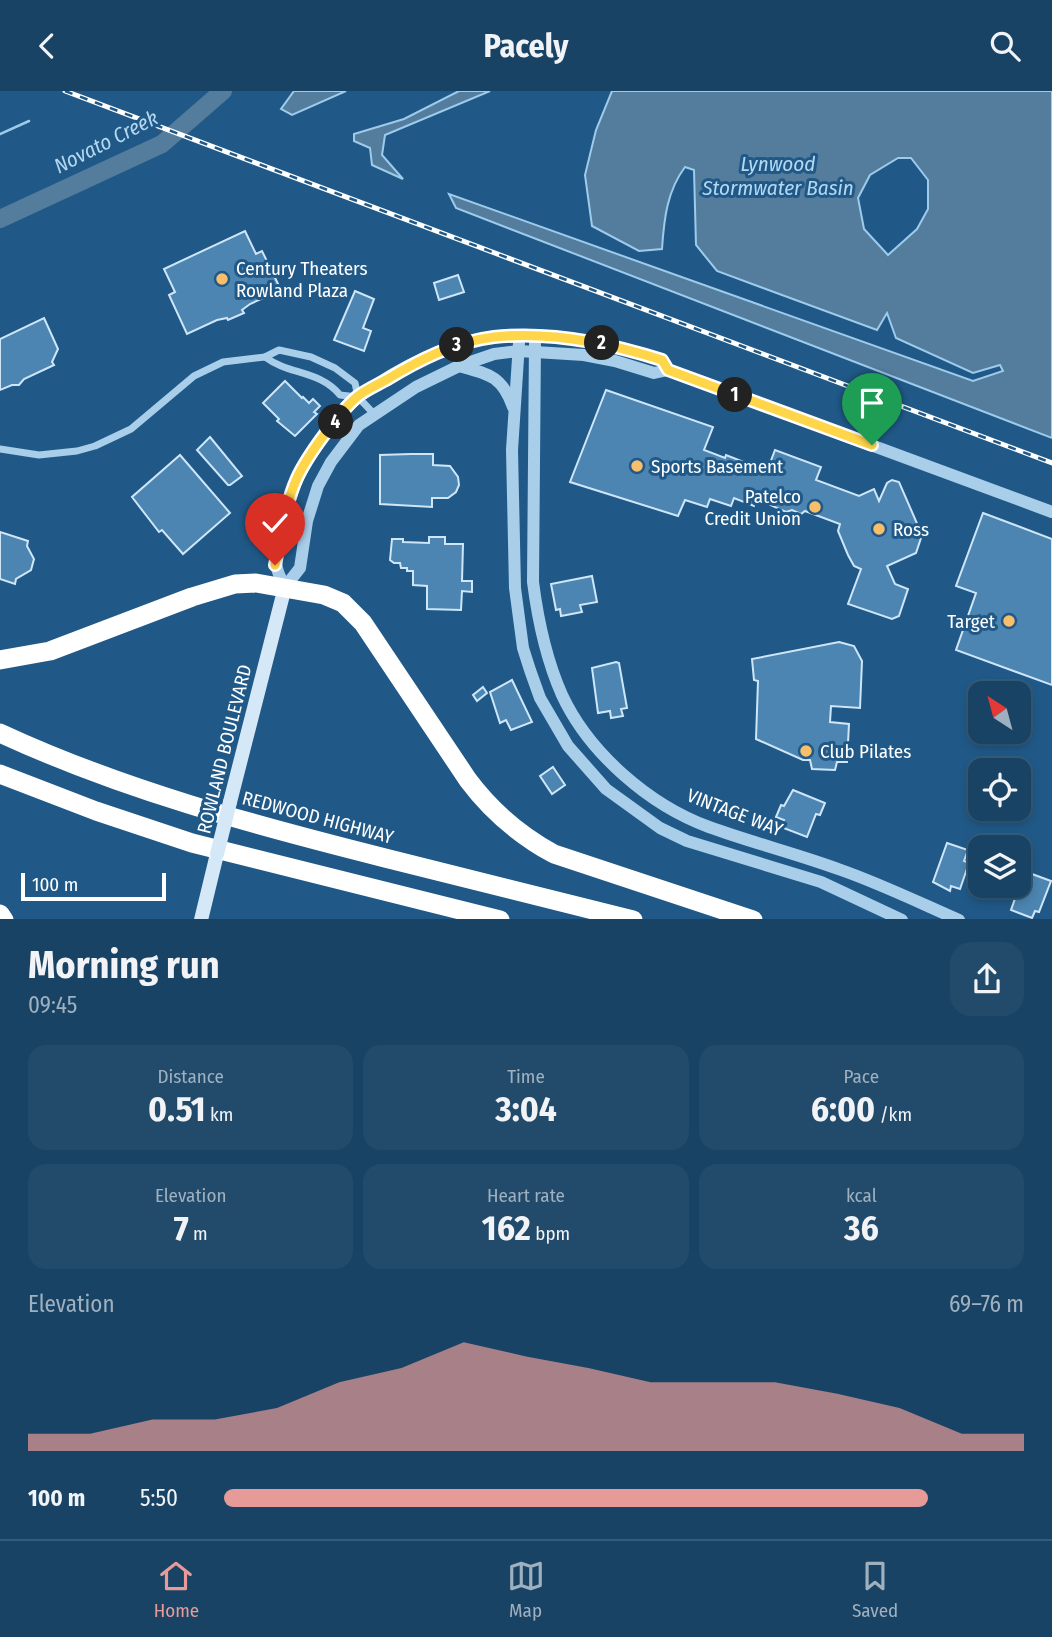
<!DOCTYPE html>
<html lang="en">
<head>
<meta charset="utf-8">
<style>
  body { margin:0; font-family:"Fira Sans Condensed",sans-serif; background:#214a6b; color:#f1f3f6; height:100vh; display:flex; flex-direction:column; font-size:26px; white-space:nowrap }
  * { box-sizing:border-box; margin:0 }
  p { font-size:23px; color:#9fb0bf }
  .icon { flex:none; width:38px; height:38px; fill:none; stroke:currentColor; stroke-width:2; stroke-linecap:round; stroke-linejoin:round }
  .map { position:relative; height:828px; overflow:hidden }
  .sheet { display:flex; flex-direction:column; background:#184365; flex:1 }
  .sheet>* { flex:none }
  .needle { width:46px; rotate:324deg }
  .controls { position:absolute; left:968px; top:590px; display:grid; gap:14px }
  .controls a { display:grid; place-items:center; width:63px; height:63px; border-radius:14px; background:#184365; box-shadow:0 4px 10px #0003,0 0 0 2px #365c79; font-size:35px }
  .scale { position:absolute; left:21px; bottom:18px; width:145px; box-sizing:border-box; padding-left:7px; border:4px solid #fff; border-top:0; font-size:19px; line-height:24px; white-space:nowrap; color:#fff; -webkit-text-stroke:5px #205987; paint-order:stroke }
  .pin { position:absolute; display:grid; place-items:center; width:60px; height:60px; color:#fff; margin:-72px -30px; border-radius:50% 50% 50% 0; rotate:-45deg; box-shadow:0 0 7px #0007 }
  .pin .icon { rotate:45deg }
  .km { position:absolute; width:35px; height:35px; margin:-18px; border-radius:50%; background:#222; color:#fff; font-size:19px; line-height:35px; text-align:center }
  .round { display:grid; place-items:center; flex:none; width:74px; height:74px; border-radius:21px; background:#214a6b }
  .overview { display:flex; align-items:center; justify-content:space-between; height:119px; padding:0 28px }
  h1 { font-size:38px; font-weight:700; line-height:52px }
  .metrics { display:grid; grid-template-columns:repeat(3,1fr); gap:10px; height:119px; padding:7px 28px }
  .metrics div { display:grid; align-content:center; border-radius:18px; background:#214a6b; text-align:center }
  .metrics b { font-size:35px; font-weight:700 }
  .metrics small { font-size:19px; font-weight:400 }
  .metrics p { font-size:19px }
  .chart { height:196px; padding:14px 28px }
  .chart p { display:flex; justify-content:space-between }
  .chart svg { width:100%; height:126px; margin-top:7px; fill:#e69b98; opacity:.7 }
  ul { padding:0 28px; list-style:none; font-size:23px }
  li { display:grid; grid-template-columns:112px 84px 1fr; align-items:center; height:52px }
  li i { height:18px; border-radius:9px; background:#e69b98 }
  header { display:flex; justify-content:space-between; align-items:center; height:91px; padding:0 28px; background:#184365; font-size:32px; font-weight:700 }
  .tab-bar { display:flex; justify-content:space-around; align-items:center; height:98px; border-top:2px solid #365c79; background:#184365; font-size:19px; color:#9fb0bf }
  .tab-bar a { display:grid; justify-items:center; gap:4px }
  .tab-bar .on { color:#e69b98 }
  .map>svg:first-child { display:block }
  .water { fill:#547c9c; stroke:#9dcbec; stroke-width:2; fill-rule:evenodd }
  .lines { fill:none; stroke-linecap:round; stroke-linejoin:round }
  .stream { stroke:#9dcbec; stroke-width:2.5 }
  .river { stroke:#547c9c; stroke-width:18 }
  .building { fill:#4c85b1; stroke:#cee6f8; stroke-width:2 }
  .minor { stroke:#a9ceea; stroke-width:7 }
  .tertiary { stroke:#a9ceea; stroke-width:12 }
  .secondary { stroke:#d5e8f8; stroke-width:14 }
  .motorway { stroke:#fff; stroke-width:19 }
  .rail-casing { stroke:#fff; stroke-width:5 }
  .rail { stroke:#205987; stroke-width:2.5; stroke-dasharray:8; stroke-linecap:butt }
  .secondary-bridge { stroke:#d5e8f8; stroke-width:14 }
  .route-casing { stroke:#fff; stroke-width:14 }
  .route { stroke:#ffd54a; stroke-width:9 }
  .poi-dot { fill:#f8be6a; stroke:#205987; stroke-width:2.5 }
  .labels { text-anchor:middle; stroke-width:6; stroke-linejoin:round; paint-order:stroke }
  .poi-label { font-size:19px; fill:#fff; stroke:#205987; text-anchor:start }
  .street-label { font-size:19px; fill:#fff; stroke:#205987 }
  .water-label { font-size:21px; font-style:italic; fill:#b5d8f1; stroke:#205987 }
</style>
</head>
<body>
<header><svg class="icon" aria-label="back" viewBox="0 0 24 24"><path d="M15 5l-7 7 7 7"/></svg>Pacely<svg class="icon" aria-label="search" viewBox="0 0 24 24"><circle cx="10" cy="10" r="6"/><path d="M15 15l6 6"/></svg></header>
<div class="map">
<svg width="1052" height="829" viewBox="0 0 1052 829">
  <rect width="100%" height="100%" fill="#205987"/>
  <g class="water">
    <path d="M294,0H346L292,24L281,18Z"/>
    <path d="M459,0H490L385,44L382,64L403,88L372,74L370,57L354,50V43L404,28Z"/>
    <path d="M612,0H1052V347L456,117L449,103L973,290L1003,280L1000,274L973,282L896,247L887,222L877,239L717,180L696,154L694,79L685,76C667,100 664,128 662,158L639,160L592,135L585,84L596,39ZM898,67H911L928,89V118L917,138L888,164L864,138L858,107L870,84Z"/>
  </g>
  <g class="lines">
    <path class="stream" d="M0,43L29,30"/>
    <path class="river" d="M0,128L162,53L223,0"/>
  </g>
  <g class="building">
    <path d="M245,140L256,163L262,160L281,199L250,213L242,219L244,222L228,229L227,227L217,229L187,243L169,204L175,201L164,178Z"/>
    <path d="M458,184L464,201L439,209L434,192Z"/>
    <path d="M355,200L374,208L363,237L371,240L364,260L334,249Z"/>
    <path d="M44,227L58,258L52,271L54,274L24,288L19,294H12L0,299V248Z"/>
    <path d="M285,290L302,307L303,306L309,312L313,308L320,315L314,321L317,323L295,345L277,330L279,328L263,312Z"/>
    <path d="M606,299L713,336L704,359L725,367L726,364L767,380L775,359L821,376L816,389L859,405L874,398L879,410L887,392L892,389L899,391L922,444L916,462L887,475L895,493L908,498L899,525L892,528L848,513L861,478L854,475L848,464L838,440L840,433L805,420L801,423L792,419L786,421L757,408L754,415L734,407L731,415L710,408L707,416L685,409L678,425L570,391Z"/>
    <path d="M210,346L242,385L230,394H228L197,359Z"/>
    <path d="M411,363H433V374L450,375L458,386L459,394L456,401L448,407H432V416L380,413V364Z"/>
    <path d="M180,364L230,422L183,463L162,439L159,441L132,406Z"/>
    <path d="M983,422L1052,448V594L956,559L976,502L956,495Z"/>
    <path d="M0,441L28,450L27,455L34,468L31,479L16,488L15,493L0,488Z"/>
    <path d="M429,446H445V453H463L462,490H472V501L462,500L461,519L427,518V495L413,494V480H407V477H401L400,472H394L390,469L392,448H403V451L429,452Z"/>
    <path d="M592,485L597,511L580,514L582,521L561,525L560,518L556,519L551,493Z"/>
    <path d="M839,551L854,555L862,570L860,617L831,615L830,631L849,633L847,671H837L835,679L812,678L810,669H803L756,648L758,590L754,589L752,568Z"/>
    <path d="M616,571L619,572L627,617L621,618L623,625L611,627L610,620L598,622L592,577Z"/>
    <path d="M512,589L532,631L511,639L506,629L500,632L490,601Z"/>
    <path d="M483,596L487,602L477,610L473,604Z"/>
    <path d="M553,676L565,694L552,703L540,685Z"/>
    <path d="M793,699L825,712L820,724L816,723L807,746L781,736L784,729L776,726L781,714L784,715Z"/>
    <path d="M947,752L968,759L964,770L969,772L960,798L951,795L950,800L933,791Z"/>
    <path d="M1032,783L1051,790L1039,821L1035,820L1032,827L1011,819L1023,785L1030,787Z"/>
  </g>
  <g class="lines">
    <g class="minor">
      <path d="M265,266C289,284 319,279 340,304L357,306"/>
      <path d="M0,358L39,364L77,360L95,355L131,338L194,285L223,271L265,266L279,259L311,266L335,277L355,292L358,306L374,323"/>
    </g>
    <g class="tertiary">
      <path d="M535,251L533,491C538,530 546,568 562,604C589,662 649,714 709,736C753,752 798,763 841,779C881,793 920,812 959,829"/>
      <path d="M519,252L512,359L515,497L523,557L530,579L540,607L568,655L606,698L660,737L687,750L821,791L902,829"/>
      <path d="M459,275C489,283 502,285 513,316"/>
      <path d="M668,279L662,269C609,251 551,241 495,246C449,251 396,278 360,305C337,321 302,374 293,399C288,415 273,463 277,477C278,483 282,490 285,496L300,477L307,430L318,395L331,371L359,334L416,296L459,275L494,263L519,260L584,264L615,270L654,282L668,279L1052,421"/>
    </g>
    <g class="secondary">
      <path d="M230,711L285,496"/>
      <path d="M201,829L217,763"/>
    </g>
    <g class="motorway">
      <path d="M0,569L50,560L192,506L235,493L256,492L324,504L343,512L363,532L468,689C492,721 519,744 554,763L753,829"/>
      <path d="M0,642C123,699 254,734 385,767C467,787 550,808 633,829"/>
      <path d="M0,683L96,720L192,752L500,829"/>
      <path d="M0,823L4,829"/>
    </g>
    <g class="rail-casing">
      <path id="rail" d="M65,0L1052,372"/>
    </g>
    <use href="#rail" class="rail"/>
    <path class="secondary-bridge" d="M217,763L230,711"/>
  </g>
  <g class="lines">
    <g class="route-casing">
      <path id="route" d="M275,474C281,445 285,414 297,387C307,365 340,320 358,305C366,299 377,294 386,289C419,269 454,251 494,246C550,240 609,252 662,269L668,279L872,354"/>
    </g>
    <use href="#route" class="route"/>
  </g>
  <g class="poi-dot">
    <circle cx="222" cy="188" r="7"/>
    <circle cx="637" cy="375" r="7"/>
    <circle cx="815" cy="416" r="7"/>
    <circle cx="879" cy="438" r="7"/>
    <circle cx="1009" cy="530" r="7"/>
    <circle cx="806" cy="660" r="7"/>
  </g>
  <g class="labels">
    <g class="poi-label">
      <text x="236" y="184">Century Theaters<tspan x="236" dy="22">Rowland Plaza</tspan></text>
      <text x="651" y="382">Sports Basement</text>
      <text x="801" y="412" text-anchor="end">Patelco<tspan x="801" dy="22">Credit Union</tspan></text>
      <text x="893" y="445">Ross</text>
      <text x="995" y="537" text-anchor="end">Target</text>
      <text x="820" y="667">Club Pilates</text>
    </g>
    <g class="street-label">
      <text transform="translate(224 658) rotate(-76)" y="7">ROWLAND BOULEVARD</text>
      <text transform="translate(735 721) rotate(21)" y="7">VINTAGE WAY</text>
      <text transform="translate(318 726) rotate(15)" y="7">REDWOOD HIGHWAY</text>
    </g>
    <g class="water-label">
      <text transform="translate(106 51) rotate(-27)" y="7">Novato Creek</text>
      <text x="778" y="80">Lynwood<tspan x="778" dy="24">Stormwater Basin</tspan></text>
    </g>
  </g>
</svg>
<div class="controls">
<a><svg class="needle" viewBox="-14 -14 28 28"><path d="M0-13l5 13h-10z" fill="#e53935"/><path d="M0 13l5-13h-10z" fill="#9fb0bf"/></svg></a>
<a><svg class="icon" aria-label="locate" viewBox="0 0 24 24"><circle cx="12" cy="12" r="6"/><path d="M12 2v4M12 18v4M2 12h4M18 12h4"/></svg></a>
<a><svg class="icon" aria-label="layers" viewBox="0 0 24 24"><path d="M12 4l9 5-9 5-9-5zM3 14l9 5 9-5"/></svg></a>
</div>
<div class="scale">100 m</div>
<div class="pin" style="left:872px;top:354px;background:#1e9e55"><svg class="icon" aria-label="arrive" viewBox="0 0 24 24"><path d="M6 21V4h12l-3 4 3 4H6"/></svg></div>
<div class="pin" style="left:275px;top:474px;background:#d93025"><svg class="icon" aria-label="check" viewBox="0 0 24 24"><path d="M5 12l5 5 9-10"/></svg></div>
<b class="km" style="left:735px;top:304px">1</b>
<b class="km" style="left:602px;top:252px">2</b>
<b class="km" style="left:457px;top:254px">3</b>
<b class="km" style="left:336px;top:331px">4</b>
</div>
<section class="sheet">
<div class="overview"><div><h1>Morning run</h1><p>09:45</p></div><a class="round"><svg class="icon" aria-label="share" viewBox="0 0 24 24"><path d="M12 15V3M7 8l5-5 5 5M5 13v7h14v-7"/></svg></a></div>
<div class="metrics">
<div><p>Distance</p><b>0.51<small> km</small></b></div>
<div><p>Time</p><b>3:04</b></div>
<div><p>Pace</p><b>6:00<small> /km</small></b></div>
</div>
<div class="metrics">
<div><p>Elevation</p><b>7<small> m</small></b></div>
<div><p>Heart rate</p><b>162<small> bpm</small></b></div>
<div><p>kcal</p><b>36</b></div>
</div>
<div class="chart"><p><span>Elevation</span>69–76 m</p>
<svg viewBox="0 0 160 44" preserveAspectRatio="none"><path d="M0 44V38L10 38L20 33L30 33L40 29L50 20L60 15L70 6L80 11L90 15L100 20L110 20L120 20L130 24L140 29L150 38L160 38V44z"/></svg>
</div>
<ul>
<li><b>100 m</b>5:50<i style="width:88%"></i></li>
</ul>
</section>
<nav class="tab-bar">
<a class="on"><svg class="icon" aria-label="home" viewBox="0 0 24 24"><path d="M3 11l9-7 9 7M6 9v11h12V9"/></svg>Home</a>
<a><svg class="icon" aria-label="map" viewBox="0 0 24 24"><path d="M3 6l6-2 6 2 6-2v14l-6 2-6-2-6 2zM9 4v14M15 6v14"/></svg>Map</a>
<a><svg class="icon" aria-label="saved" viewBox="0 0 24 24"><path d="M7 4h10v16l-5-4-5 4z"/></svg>Saved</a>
</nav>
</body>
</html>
